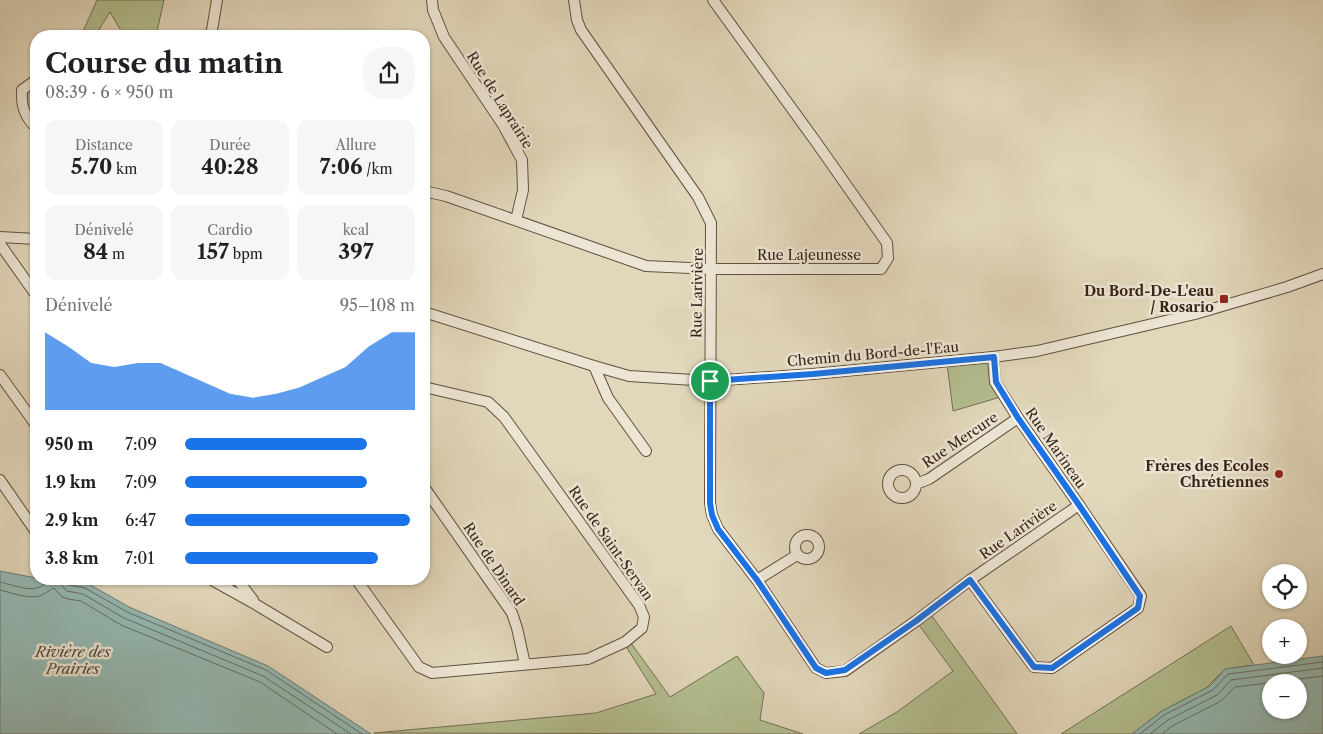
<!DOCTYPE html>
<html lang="fr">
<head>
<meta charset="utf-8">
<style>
  body { margin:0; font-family:"Libre Caslon Text",serif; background:#f6f6f6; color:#202124; height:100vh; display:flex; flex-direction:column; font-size:19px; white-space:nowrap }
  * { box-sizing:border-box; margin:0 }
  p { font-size:16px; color:#757577 }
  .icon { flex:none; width:28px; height:28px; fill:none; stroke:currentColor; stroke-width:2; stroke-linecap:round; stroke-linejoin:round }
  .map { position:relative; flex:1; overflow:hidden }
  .details { position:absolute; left:30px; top:30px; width:400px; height:555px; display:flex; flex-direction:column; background:#fff; border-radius:20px; box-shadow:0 1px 4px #0004 }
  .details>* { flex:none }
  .tools { position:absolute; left:1262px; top:564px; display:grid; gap:10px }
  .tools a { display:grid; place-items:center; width:45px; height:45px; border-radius:50%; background:#fff; box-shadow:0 1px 4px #0004; font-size:25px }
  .pin { position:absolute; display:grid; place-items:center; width:42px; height:42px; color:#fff; margin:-21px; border:2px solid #fff; border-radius:50%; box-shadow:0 1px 5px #0007 }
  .round { display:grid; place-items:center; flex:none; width:52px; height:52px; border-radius:20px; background:#f6f6f6 }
  .headline { display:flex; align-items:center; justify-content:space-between; height:85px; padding:0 15px }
  h1 { font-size:28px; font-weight:800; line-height:38px }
  .stats { display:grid; grid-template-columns:repeat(3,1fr); gap:8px; height:85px; padding:5px 15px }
  .stats div { display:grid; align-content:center; border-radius:12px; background:#f6f6f6; text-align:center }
  .stats b { font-size:21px; font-weight:800 }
  .stats small { font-size:14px; font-weight:400 }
  .stats p { font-size:14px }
  .chart { height:140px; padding:10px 15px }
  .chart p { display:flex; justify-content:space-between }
  .chart svg { width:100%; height:90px; margin-top:5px; fill:#1a73e8; opacity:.7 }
  ul { padding:0 15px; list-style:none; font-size:16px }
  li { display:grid; grid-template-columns:80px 60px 1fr; align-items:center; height:38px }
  li i { height:12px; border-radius:6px; background:#1a73e8 }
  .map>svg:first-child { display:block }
  .green { fill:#b3be90; stroke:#747054 }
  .water { fill:#95b9b3; stroke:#6f7d75; fill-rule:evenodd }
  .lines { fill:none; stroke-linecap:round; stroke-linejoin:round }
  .shore { stroke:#666e65; stroke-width:1 }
  .minor-casing { stroke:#615040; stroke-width:12 }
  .minor { stroke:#ece5d3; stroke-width:10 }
  .route-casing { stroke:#fff; stroke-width:10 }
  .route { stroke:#1a73e8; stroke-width:6 }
  .poi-dot { fill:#8f2418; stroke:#ece5d3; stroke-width:2 }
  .labels { text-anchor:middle; stroke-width:5; stroke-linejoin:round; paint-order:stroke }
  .street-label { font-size:14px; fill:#362317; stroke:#ece5d3 }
  .poi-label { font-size:14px; font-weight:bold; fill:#362317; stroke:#ece5d3; text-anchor:end }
  .water-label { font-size:15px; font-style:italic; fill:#4e483e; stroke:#ece5d3 }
</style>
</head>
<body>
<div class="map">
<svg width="1323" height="734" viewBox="0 0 1323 734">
  <rect width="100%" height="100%" fill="#e2d7bb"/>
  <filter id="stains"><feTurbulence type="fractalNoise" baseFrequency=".004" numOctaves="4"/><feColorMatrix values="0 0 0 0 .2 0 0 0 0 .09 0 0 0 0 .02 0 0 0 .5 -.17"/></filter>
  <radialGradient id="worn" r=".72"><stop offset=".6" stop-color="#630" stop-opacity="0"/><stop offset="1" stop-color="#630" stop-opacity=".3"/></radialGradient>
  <g class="green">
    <path d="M97,0H164L156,36H124L110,12L95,36H81Z"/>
    <path d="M36,80V127L28,120L22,90Z"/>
    <path d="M993,357L995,382L1004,396L953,411L947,363Z"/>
    <path d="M929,612L1005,717L1017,734H859L897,712L953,671L916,621Z"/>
    <path d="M1231,626L1254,665L1225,669L1206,688L1162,711L1132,734H1061Z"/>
    <path d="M631,643L670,697L737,656L764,693L760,720L803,734L374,733L596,713L656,694L625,645Z"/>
  </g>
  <g class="water">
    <path d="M0,571L36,578V579L87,583L129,607L268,666L371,734H0Z"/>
    <path d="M1323,656V734H1132L1162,711L1210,686L1225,669ZM1271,682H1299V710H1271Z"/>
  </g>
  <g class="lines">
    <g class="shore">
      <path d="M60,579L62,586L67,591L83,594L124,618L263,676L351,734"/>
      <path d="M67,579V583L70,585L85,588L127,612L266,670L362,734"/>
      <path d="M0,582C14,585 41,597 47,579"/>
      <path d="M0,590C12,593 28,599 40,596C45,594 49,590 54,588L62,597L68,599L81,601L121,625L260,682L337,734"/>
      <path d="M1140,734L1164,715L1213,690L1228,674L1323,662"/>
      <path d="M1150,734L1168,720L1217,695L1231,680L1323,668"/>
      <path d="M1162,734L1172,726L1221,701L1235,687L1323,676"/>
    </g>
    <g class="minor-casing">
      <g id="minor">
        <path d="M432,0L433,10L444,37L503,125L522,160L523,190L516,220"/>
        <path d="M574,0L577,20L581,30L698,197L711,223L710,503L712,515L718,529L757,580L816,668L826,673L845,671L916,621L970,580L1079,505"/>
        <path d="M211,36L217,0"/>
        <path d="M36,80L22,90C21,105 24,117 36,127"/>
        <path d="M424,191L446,196L646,266L711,269H881L888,258L887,243L816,142L713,0"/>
        <path d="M0,237L36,239"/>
        <path d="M0,244L36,295"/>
        <path d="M424,312L594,366L629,376L710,381L813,374L993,357L1037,351L1195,314L1287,287L1323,274"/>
        <path d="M594,366L608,398L646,451"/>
        <path d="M0,375L36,425"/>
        <circle cx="902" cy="484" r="14"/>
        <path d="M0,480L36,532"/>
        <path d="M916,484L929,479L1018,418"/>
        <path d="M424,487L512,613L517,628L525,664"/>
        <circle cx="807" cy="547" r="12"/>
        <path d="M210,579L255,604L327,647"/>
        <path d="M237,579L253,600"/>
        <path d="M356,579L419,667L432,673L588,659L625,642L642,628L644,617L639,605L504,417L488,402L424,387"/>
        <path d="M757,580L797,555"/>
        <path d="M970,580L1034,667L1052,668L1138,608L1141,596L1079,505L1018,418L995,382L993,357"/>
      </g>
    </g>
    <use href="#minor" class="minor"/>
  </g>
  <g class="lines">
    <g class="route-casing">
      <path id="route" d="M994,357L996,382L1018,418L1079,505L1140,596L1138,608L1052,668L1034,667L970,580L916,621L845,670L826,673L816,668L757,580L718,529L712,515L710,503V381L813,374Z"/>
    </g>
    <use href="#route" class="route"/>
  </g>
  <g class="poi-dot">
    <rect x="1219" y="294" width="10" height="10" rx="2.5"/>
    <circle cx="1279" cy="474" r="5"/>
  </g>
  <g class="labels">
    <g class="street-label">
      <text transform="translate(500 100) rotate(58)" y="5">Rue de Laprairie</text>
      <text x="809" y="260">Rue Lajeunesse</text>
      <text transform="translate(697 293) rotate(-89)" y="5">Rue Larivière</text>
      <text transform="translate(873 354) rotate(-5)" y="5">Chemin du Bord-de-l'Eau</text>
      <text transform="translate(960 440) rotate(-34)" y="5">Rue Mercure</text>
      <text transform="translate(1056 448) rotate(55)" y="5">Rue Marineau</text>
      <text transform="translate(1018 530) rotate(-35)" y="5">Rue Larivière</text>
      <text transform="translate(611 543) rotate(55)" y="5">Rue de Saint-Servan</text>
      <text transform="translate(494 564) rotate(56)" y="5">Rue de Dinard</text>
    </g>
    <g class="poi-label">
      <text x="1214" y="296">Du Bord-De-L'eau<tspan x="1214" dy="16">/ Rosario</tspan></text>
      <text x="1269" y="471">Frères des Ecoles<tspan x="1269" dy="16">Chrétiennes</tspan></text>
    </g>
    <g class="water-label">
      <text x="73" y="657">Rivière des<tspan x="73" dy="17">Prairies</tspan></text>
    </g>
  </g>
  <rect width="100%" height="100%" filter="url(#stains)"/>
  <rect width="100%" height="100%" fill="url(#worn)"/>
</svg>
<div class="tools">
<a><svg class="icon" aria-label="locate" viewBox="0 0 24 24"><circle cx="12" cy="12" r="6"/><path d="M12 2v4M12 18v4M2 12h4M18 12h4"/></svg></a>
<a>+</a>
<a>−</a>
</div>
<div class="pin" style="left:710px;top:381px;background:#1e9e55"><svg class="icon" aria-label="arrive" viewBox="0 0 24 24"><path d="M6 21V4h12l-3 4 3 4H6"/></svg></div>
<section class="details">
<div class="headline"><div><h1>Course du matin</h1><p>08:39 · 6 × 950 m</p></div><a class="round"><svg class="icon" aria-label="share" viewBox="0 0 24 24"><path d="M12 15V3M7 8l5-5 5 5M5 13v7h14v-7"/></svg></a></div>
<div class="stats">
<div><p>Distance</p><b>5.70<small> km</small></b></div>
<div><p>Durée</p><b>40:28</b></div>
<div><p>Allure</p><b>7:06<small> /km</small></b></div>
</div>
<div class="stats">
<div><p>Dénivelé</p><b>84<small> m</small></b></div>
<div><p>Cardio</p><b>157<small> bpm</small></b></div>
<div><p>kcal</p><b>397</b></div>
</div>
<div class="chart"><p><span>Dénivelé</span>95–108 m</p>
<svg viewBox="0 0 160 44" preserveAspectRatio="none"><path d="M0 44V6L10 13L20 21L30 23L40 21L50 21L60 26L70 31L80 36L90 38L100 36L110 33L120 28L130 23L140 13L150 6L160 6V44z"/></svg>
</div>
<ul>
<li><b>950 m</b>7:09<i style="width:79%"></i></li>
<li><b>1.9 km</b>7:09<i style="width:79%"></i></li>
<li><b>2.9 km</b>6:47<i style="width:98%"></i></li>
<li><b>3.8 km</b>7:01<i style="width:84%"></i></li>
</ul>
</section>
</div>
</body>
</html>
